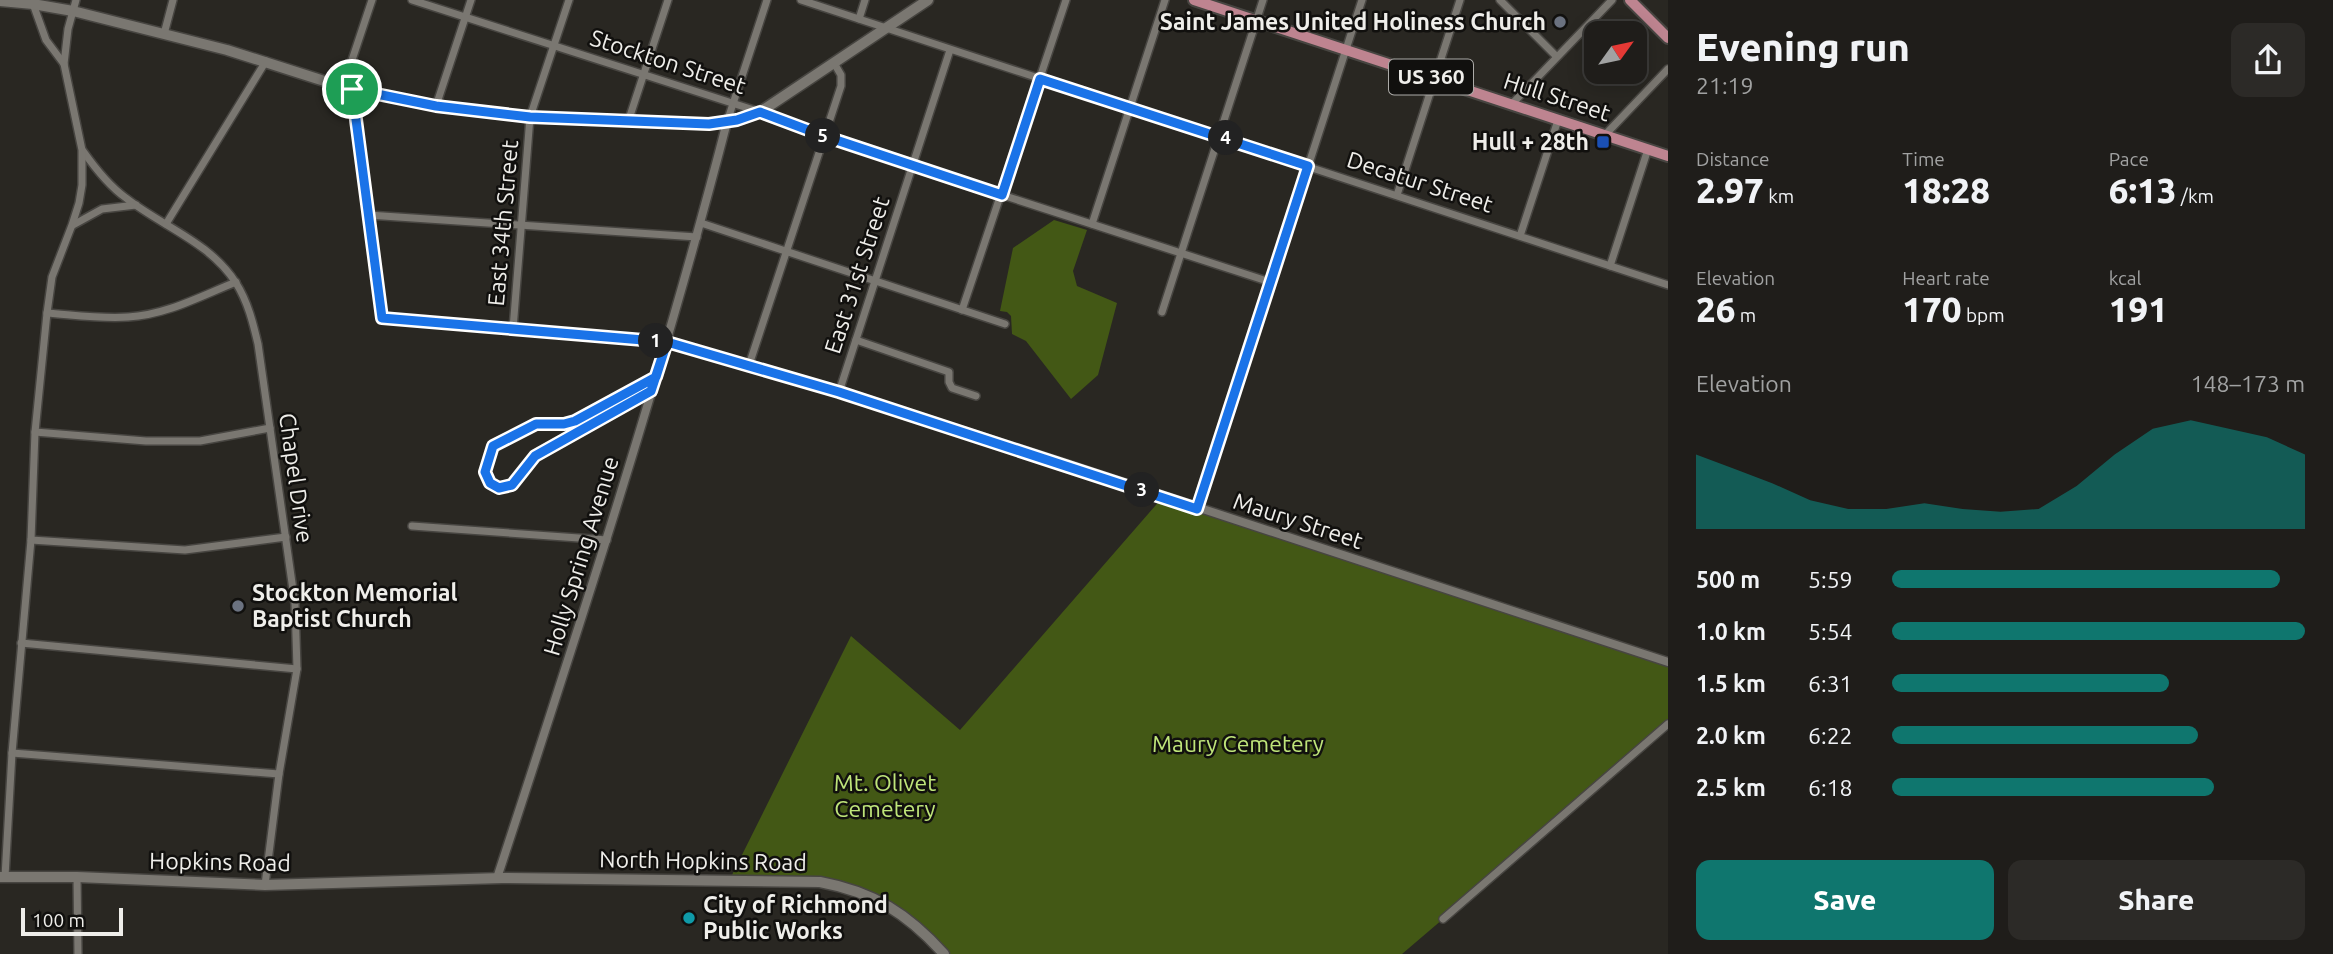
<!DOCTYPE html>
<html lang="en">
<head>
<meta charset="utf-8">
<style>
  body { margin:0; font-family:Ubuntu,sans-serif; background:#2c2a27; color:#f1f3f6; height:100vh; display:flex; flex-direction:column; font-size:26px; white-space:nowrap }
  * { box-sizing:border-box; margin:0 }
  p { font-size:23px; color:#a1a2a2 }
  .icon { flex:none; width:38px; height:38px; fill:none; stroke:currentColor; stroke-width:2; stroke-linecap:round; stroke-linejoin:round }
  .map { position:relative; flex:1; overflow:hidden }
  .drawer { display:flex; flex-direction:column; background:#1f1d1a; width:665px }
  .drawer>* { flex:none }
  .needle { width:46px; rotate:57deg }
  .tools { position:absolute; left:1584px; top:21px; display:grid; gap:14px }
  .tools a { display:grid; place-items:center; width:63px; height:63px; border-radius:14px; background:#1f1d1a; box-shadow:0 4px 18px #0003,0 0 0 2px #3c3b39; font-size:35px }
  .scale { position:absolute; left:21px; bottom:18px; width:102px; box-sizing:border-box; padding-left:7px; border:4px solid #efeeea; border-top:0; font-size:19px; line-height:24px; white-space:nowrap; color:#efeeea; -webkit-text-stroke:5px #11100e; paint-order:stroke }
  .pin { position:absolute; display:grid; place-items:center; width:60px; height:60px; color:#fff; margin:-30px; border:4px solid #fff; border-radius:50%; box-shadow:0 2px 7px #0007 }
  .km { position:absolute; width:35px; height:35px; margin:-18px; border-radius:50%; background:#222; color:#fff; font-size:19px; line-height:35px; text-align:center }
  .round { display:grid; place-items:center; flex:none; width:74px; height:74px; border-radius:14px; background:#2c2a27 }
  .overview { display:flex; align-items:center; justify-content:space-between; height:119px; padding:0 28px }
  h1 { font-size:38px; font-weight:800; line-height:52px }
  .stats { display:grid; grid-template-columns:repeat(3,1fr); gap:10px; height:119px; padding:7px 28px }
  .stats div { display:grid; align-content:center }
  .stats b { font-size:35px; font-weight:800 }
  .stats small { font-size:19px; font-weight:400 }
  .stats p { font-size:19px }
  .chart { height:196px; padding:14px 28px }
  .chart p { display:flex; justify-content:space-between }
  .chart svg { width:100%; height:126px; margin-top:7px; fill:#0f766e; opacity:.7 }
  .button { display:flex; gap:14px; margin-top:auto; padding:14px 28px }
  .button a { flex:1; height:80px; border-radius:14px; background:#0f766e; color:#fff; font-size:28px; font-weight:800; line-height:80px; text-align:center }
  .button a+a { background:#2c2a27; color:#f1f3f6 }
  ul { padding:0 28px; list-style:none; font-size:23px }
  li { display:grid; grid-template-columns:112px 84px 1fr; align-items:center; height:52px }
  li i { height:18px; border-radius:9px; background:#0f766e }
  main { display:flex; flex:1; min-height:0 }
  .map>svg:first-child { display:block }
  .green { fill:#435815 }
  .lines { fill:none; stroke-linecap:round; stroke-linejoin:round }
  .minor-casing { stroke:#474541; stroke-width:10 }
  .tertiary-casing { stroke:#474541; stroke-width:11 }
  .secondary-casing { stroke:#474541; stroke-width:13 }
  .primary-casing { stroke:#474541; stroke-width:14 }
  .minor { stroke:#7a7771; stroke-width:7 }
  .tertiary { stroke:#7a7771; stroke-width:8 }
  .secondary { stroke:#7a7771; stroke-width:10 }
  .primary { stroke:#be8490; stroke-width:10 }
  .route-casing { stroke:#fff; stroke-width:14 }
  .route { stroke:#1a73e8; stroke-width:9 }
  .worship-dot { fill:#6b7280; stroke:#11100e; stroke-width:2.5 }
  .transit-dot { fill:#1a4fb4; stroke:#11100e; stroke-width:2.5 }
  .culture-dot { fill:#0f9aa8; stroke:#11100e; stroke-width:2.5 }
  .labels { text-anchor:middle; stroke-width:5; stroke-linejoin:round; paint-order:stroke }
  .shield { fill:#11100e; stroke:#acaba8; stroke-width:2 }
  .shield-label { font-size:21px; font-weight:bold; fill:#efeeea }
  .poi-label { font-size:23px; font-weight:bold; fill:#efeeea; stroke:#11100e; text-anchor:end }
  .street-label { font-size:23px; fill:#efeeea; stroke:#11100e }
  .park-label { font-size:23px; fill:#bfe57a; stroke:#11100e }
</style>
</head>
<body>
<main>
<div class="map">
<svg width="1668" height="954" viewBox="0 0 1668 954">
  <rect width="100%" height="100%" fill="#292722"/>
  <g class="green">
    <path d="M1054,220L1087,230L1073,271L1077,286L1117,303L1098,375L1071,399L1026,341L1012,334L1011,316L1007,312L1000,311L1013,248Z"/>
    <path d="M1162,498L1668,662V727L1402,954H943L879,903L818,884L729,881L851,636L960,730Z"/>
  </g>
  <g class="lines">
    <g class="minor-casing">
      <g id="minor">
        <path d="M412,0L760,112L913,166L1270,282"/>
        <path d="M801,0L1668,285"/>
        <path d="M1500,0L1556,56"/>
        <path d="M32,1L46,40L64,64"/>
        <path d="M859,19L865,0"/>
        <path d="M164,34L173,0"/>
        <path d="M343,87L372,0"/>
        <path d="M352,89L382,318L667,342"/>
        <path d="M1511,105L1612,0"/>
        <path d="M436,106L471,0"/>
        <path d="M628,122L668,0"/>
        <path d="M727,122L767,0"/>
        <path d="M1605,135L1668,69"/>
        <path d="M83,151C95,168 109,186 126,198C163,227 210,242 236,283C248,302 253,323 258,344L295,604L297,669L279,774L265,885"/>
        <path d="M1397,195L1460,0"/>
        <path d="M368,215L697,237"/>
        <path d="M701,223L1005,324"/>
        <path d="M166,224L266,61"/>
        <path d="M1092,224L1165,0"/>
        <path d="M73,225L102,209L136,205"/>
        <path d="M1520,236L1558,120"/>
        <path d="M1610,266L1648,149"/>
        <path d="M962,310L1066,0"/>
        <path d="M1162,312L1263,0"/>
        <path d="M47,313C74,315 102,319 128,317C166,315 201,296 236,282"/>
        <path d="M513,329L530,117L569,0"/>
        <path d="M856,340L949,372V382L952,388L976,396"/>
        <path d="M749,365L841,86V75L834,63"/>
        <path d="M651,391L535,456C521,467 519,488 499,488L490,483L486,473L491,450L497,443L536,424L571,423L656,377"/>
        <path d="M839,392L950,50"/>
        <path d="M35,432L146,441H200L270,428"/>
        <path d="M1197,509L1362,0"/>
        <path d="M412,526L607,540"/>
        <path d="M31,540L185,550L286,537"/>
        <path d="M21,643L297,669"/>
        <path d="M12,753L279,774"/>
        <path d="M5,877L12,753L31,540L35,432L47,313L52,277L72,225L79,203L82,185V150L64,64L68,29L76,0"/>
        <path d="M77,877L78,954"/>
        <path d="M1443,919L1668,724"/>
      </g>
    </g>
    <g class="tertiary-casing">
      <g id="tertiary">
        <path d="M667,342L839,392L1057,461L1668,662"/>
        <path d="M497,878C579,628 661,377 727,122"/>
      </g>
    </g>
    <g class="secondary-casing">
      <g id="secondary">
        <path d="M0,1L33,4L73,11L227,50L343,87L436,106L530,117L709,124L737,120L760,112L928,0"/>
        <path d="M0,877H77L265,885L502,878L820,882C874,892 908,914 944,954"/>
      </g>
    </g>
    <g class="primary-casing">
      <g id="primary">
        <path d="M1194,0L1668,156"/>
        <path d="M1630,0L1668,38"/>
      </g>
    </g>
    <use href="#minor" class="minor"/>
    <use href="#tertiary" class="tertiary"/>
    <use href="#secondary" class="secondary"/>
    <use href="#primary" class="primary"/>
  </g>
  <g class="lines">
    <g class="route-casing">
      <path id="route" d="M352,89L382,318L667,342L651,391L535,456L512,485L499,488L490,483L485,472L493,446L536,424H564L575,421L656,377L667,342L839,392L1197,509L1308,166L1040,79L1002,195L824,136L760,112L737,120L709,124L530,117L436,106L352,89"/>
    </g>
    <use href="#route" class="route"/>
  </g>
  <g class="worship-dot">
    <circle cx="1560" cy="22" r="7"/>
    <circle cx="238" cy="606" r="7"/>
  </g>
  <rect class="transit-dot" x="1596" y="135" width="14" height="14" rx="3.5"/>
  <circle class="culture-dot" cx="689" cy="918" r="7"/>
  <g class="labels">
    <rect class="shield" x="1389" y="59.5" width="84" height="35" rx="5"/>
    <g class="shield-label">
      <text x="1431" y="84">US 360</text>
    </g>
    <g class="poi-label">
      <text x="1546" y="30">Saint James United Holiness Church</text>
      <text x="1589" y="150">Hull + 28th</text>
      <text x="252" y="601" text-anchor="start">Stockton Memorial<tspan x="252" dy="26">Baptist Church</tspan></text>
      <text x="703" y="913" text-anchor="start">City of Richmond<tspan x="703" dy="26">Public Works</tspan></text>
    </g>
    <g class="street-label">
      <text transform="translate(668 62) rotate(18)" y="8">Stockton Street</text>
      <text transform="translate(1557 97) rotate(18)" y="8">Hull Street</text>
      <text transform="translate(1420 182) rotate(18)" y="8">Decatur Street</text>
      <text transform="translate(503 223) rotate(-85)" y="8">East 34th Street</text>
      <text transform="translate(857 275) rotate(-72)" y="8">East 31st Street</text>
      <text transform="translate(296 478) rotate(82)" y="8">Chapel Drive</text>
      <text transform="translate(1298 521) rotate(18)" y="8">Maury Street</text>
      <text transform="translate(581 556) rotate(-73)" y="8">Holly Spring Avenue</text>
      <text transform="translate(703 861) rotate(1)" y="8">North Hopkins Road</text>
      <text transform="translate(220 862) rotate(1)" y="8">Hopkins Road</text>
    </g>
    <g class="park-label">
      <text x="1238" y="752">Maury Cemetery</text>
      <text x="885" y="791">Mt. Olivet<tspan x="885" dy="26">Cemetery</tspan></text>
    </g>
  </g>
</svg>
<div class="tools">
<a><svg class="needle" viewBox="-14 -14 28 28"><path d="M0-13l5 13h-10z" fill="#e53935"/><path d="M0 13l5-13h-10z" fill="#a1a2a2"/></svg></a>
</div>
<div class="scale">100 m</div>
<div class="pin" style="left:352px;top:89px;background:#1e9e55"><svg class="icon" aria-label="arrive" viewBox="0 0 24 24"><path d="M6 21V4h12l-3 4 3 4H6"/></svg></div>
<b class="km" style="left:656px;top:341px">1</b>
<b class="km" style="left:1142px;top:490px">3</b>
<b class="km" style="left:1226px;top:138px">4</b>
<b class="km" style="left:823px;top:136px">5</b>
</div>
<section class="drawer">
<div class="overview"><div><h1>Evening run</h1><p>21:19</p></div><a class="round"><svg class="icon" aria-label="share" viewBox="0 0 24 24"><path d="M12 15V3M7 8l5-5 5 5M5 13v7h14v-7"/></svg></a></div>
<div class="stats">
<div><p>Distance</p><b>2.97<small> km</small></b></div>
<div><p>Time</p><b>18:28</b></div>
<div><p>Pace</p><b>6:13<small> /km</small></b></div>
</div>
<div class="stats">
<div><p>Elevation</p><b>26<small> m</small></b></div>
<div><p>Heart rate</p><b>170<small> bpm</small></b></div>
<div><p>kcal</p><b>191</b></div>
</div>
<div class="chart"><p><span>Elevation</span>148–173 m</p>
<svg viewBox="0 0 160 44" preserveAspectRatio="none"><path d="M0 44V18L10 23L20 28L30 34L40 37L50 37L60 35L70 37L80 38L90 37L100 29L110 18L120 9L130 6L140 9L150 12L160 18V44z"/></svg>
</div>
<ul>
<li><b>500 m</b>5:59<i style="width:94%"></i></li>
<li><b>1.0 km</b>5:54<i style="width:100%"></i></li>
<li><b>1.5 km</b>6:31<i style="width:67%"></i></li>
<li><b>2.0 km</b>6:22<i style="width:74%"></i></li>
<li><b>2.5 km</b>6:18<i style="width:78%"></i></li>
</ul>
<div class="button"><a>Save</a><a>Share</a></div>
</section>
</main>
</body>
</html>
